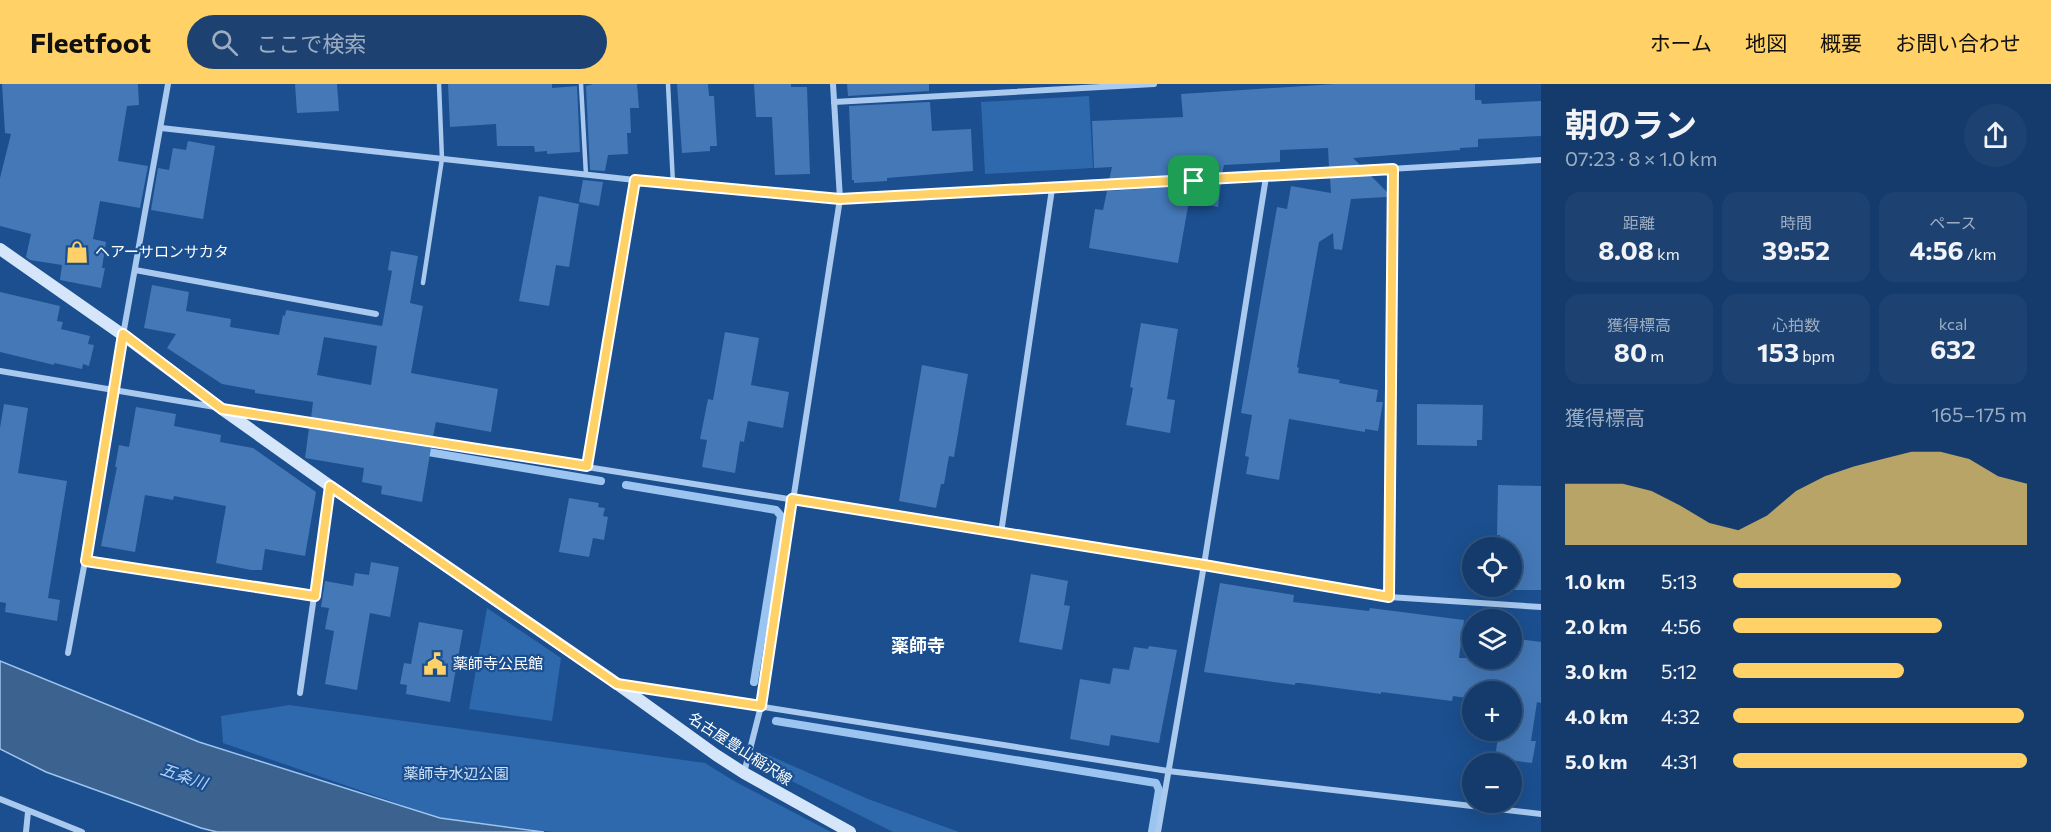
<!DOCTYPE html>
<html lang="ja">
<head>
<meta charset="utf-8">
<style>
  body { margin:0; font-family:Commissioner,"Noto Sans JP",sans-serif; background:#1d4271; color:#f1f3f6; height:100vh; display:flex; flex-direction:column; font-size:22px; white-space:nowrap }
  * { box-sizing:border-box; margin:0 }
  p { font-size:20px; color:#9dadc1 }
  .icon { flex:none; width:33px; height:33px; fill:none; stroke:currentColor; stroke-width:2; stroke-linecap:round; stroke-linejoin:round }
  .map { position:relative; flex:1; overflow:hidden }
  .drawer { display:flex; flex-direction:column; background:#143b6b; width:510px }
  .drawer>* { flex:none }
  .tools { position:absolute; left:1462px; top:453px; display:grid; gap:12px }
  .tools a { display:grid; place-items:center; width:60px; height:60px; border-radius:50%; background:#143b6b; box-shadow:0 6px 24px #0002,0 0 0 2px #33557e; font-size:30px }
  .pin { position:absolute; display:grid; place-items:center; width:51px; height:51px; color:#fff; margin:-26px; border-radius:12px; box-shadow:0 3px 9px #0006 }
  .round { display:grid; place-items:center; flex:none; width:63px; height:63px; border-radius:32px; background:#1d4271 }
  .overview { display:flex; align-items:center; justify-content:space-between; height:102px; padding:0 24px }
  h1 { font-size:33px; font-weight:700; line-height:45px }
  .metrics { display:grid; grid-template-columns:repeat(3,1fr); gap:9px; height:102px; padding:6px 24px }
  .metrics div { display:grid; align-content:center; border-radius:15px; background:#1d4271; text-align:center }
  .metrics b { font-size:26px; font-weight:700 }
  .metrics small { font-size:16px; font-weight:400 }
  .metrics p { font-size:16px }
  .chart { height:168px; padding:12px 24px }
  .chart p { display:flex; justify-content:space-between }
  .chart svg { width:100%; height:108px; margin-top:6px; fill:#ffd166; opacity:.7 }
  ul { padding:0 24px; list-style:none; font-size:20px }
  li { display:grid; grid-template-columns:96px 72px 1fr; align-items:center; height:45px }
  li i { height:15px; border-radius:8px; background:#ffd166 }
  header { display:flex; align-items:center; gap:36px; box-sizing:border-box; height:84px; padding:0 30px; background:#ffd166; color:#111 }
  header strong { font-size:28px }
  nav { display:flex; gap:33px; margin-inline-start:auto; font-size:21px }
  .search { width:420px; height:54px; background:#1d4271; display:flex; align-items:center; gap:15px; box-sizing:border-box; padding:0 21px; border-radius:33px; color:#9dadc1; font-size:22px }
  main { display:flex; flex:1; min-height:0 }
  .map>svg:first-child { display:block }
  .green { fill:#2e69ad }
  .water { fill:#3c6290; stroke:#9cc4f0; stroke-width:1.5 }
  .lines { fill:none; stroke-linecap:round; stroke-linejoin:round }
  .stream { stroke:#9cc4f0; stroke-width:8 }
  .building { fill:#4478b7; fill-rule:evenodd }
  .lane { stroke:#a9c9ee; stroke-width:4.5 }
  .street { stroke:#a9c9ee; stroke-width:6 }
  .secondary { stroke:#d6e6fa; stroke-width:12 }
  .route-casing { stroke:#fff; stroke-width:12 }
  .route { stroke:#ffd166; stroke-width:8 }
  .labels { text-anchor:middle; stroke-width:4.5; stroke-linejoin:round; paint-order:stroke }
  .poi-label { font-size:15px; fill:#fff; stroke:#1b4f8f; text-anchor:start }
  .street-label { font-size:15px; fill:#fff; stroke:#1b4f8f }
  .park-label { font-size:15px; fill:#cfe3fa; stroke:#1b4f8f }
  .water-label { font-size:16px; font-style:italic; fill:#b5d3f5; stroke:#1b4f8f }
  .quarter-label { font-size:18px; font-weight:bold; fill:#fff; stroke:#1b4f8f }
</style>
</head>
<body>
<header>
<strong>Fleetfoot</strong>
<div class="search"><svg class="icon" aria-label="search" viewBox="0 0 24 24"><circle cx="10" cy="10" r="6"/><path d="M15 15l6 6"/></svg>ここで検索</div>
<nav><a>ホーム</a><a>地図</a><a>概要</a><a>お問い合わせ</a></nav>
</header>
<main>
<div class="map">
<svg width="1541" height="748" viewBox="0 0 1541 748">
  <rect width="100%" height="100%" fill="#1b4f8f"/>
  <g class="green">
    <path d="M1089,12L1093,84L985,90L981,18Z"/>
    <path d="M487,524L561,574L552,637L469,625Z"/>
    <path d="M289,621L705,679L734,697L831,748H553L440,734L223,659L221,632Z"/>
    <path d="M759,667L868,715L959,748H893L758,680Z"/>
  </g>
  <path class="water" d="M0,577L199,658L440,734L544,748H217L201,744L46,688L0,665Z"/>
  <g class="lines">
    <g class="stream">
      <path d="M422,367L601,397"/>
      <path d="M626,401L776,426L781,432L754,598"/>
      <path d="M776,637L1156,699L1159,706L1152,748"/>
    </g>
  </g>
  <g class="building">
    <path d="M2,0H138L139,21L127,22L118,77L148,82L140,124L100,117L93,155L106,158L102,184H105L101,204L60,196L62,181L30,176L26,173L31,150L0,142V94L11,50L5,49Z"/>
    <path d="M295,0H337L339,27L297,29Z"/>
    <path d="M448,0H552V4L577,2L580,68L547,70V67L535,68L534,62H497L496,40L450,43Z"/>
    <path d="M593,0H637L639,24H630L631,49H627L628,70L608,71L605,87L590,86L586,2Z"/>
    <path d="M677,0H708L709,12H714L717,62H710V67L682,69Z"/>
    <path d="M754,0H791V3H807L810,90L775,91L772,33H756Z"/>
    <path d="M847,0H929V7L848,12Z"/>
    <path d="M1335,0H1475V16H1481L1482,20L1541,17V52L1478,55V63L1460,64V66L1353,74L1360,81L1329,83L1328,64L1280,66V78L1224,81L1222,90L1109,96L1112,83L1094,84L1092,37L1183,33L1181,10Z"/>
    <path d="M930,18L932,47L971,45L973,87L887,94V97L854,99V96H852L849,22Z"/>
    <path d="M188,57L215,62L203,135L151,126L158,84L169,86L173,64L186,66Z"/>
    <path d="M1370,91L1388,109L1387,113L1351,115L1342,166L1334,165L1333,149L1319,158L1297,283L1299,284L1298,289L1340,296L1339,299L1378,306L1376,318H1383L1378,347L1365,345V348L1289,335L1279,396L1246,390L1249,373L1245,372L1252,331L1241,329L1277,123L1287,125L1291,102L1331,109L1330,94Z"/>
    <path d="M583,96L603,98L599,122L579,118Z"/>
    <path d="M1221,100L1218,123L1189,117L1178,179L1089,164L1095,125L1103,126L1107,107Z"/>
    <path d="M539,112L579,120L569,183L556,181L549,222L519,217Z"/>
    <path d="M391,167L418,172L410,219L423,222L411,289L498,305L491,348L436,338L433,353L311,334L313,318L255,309V306L222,300L167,264L176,250L144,244L152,201L189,208L186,227L231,235L230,243L279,251L283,231L285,232L286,226L382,242L392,187L388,186ZM324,253L377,262L371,301L317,291Z"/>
    <path d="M0,208L60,222L57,237L63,238L61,245L90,252L88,260L94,261L89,282L83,280L82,285L54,279V281L0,268Z"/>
    <path d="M1141,239L1178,245L1167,315L1175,316L1170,349L1126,341L1133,304L1130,303Z"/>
    <path d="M725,248L759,254L751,301L789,308L783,344L748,337L744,358L740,357L735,389L702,383L707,356L700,355L708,315L713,316Z"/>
    <path d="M922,281L968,290L954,373L949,372L944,400H941L936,424L899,417Z"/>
    <path d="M4,320L28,324L18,389L67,397L48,514L60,516L57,537L5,528L6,519L0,518V344Z"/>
    <path d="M1417,320L1483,321L1482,356H1477V362L1417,361Z"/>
    <path d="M136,323L176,330L174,342L221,351L220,358L253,364L316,408L305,472L265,465L262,486H251L216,479L226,422L174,412L173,416L145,411L135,468L101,462L117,383H115L119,361L129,363Z"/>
    <path d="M309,344L431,364L422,418L381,410L382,402L362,398L364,384L305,374Z"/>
    <path d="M1498,401L1541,402V506H1512V464H1500V451H1497Z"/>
    <path d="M569,414L599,419L598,423L605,424L603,432L608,433L604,456L593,454L589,473L559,468Z"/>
    <path d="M371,478L399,483L390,533L370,529L357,606L325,600L334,547L325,545L329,524L321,523L325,497L353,502L355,489L369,491Z"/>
    <path d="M1031,490L1068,497L1064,521L1070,522L1062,566L1019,558Z"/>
    <path d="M1220,499L1294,511L1293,518L1369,527L1370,524L1464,536L1459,574H1512V554L1541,558V619L1537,618L1531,657H1536L1532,679L1495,674L1499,646H1512V608H1473V615L1453,612L1452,617L1381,608V610L1300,599H1295V601L1204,588Z"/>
    <path d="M419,538L463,546L450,618L406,610L407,601L400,600L404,579L411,580Z"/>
    <path d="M1149,562L1177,566L1159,659L1111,651L1109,662L1070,655L1080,595L1110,600L1113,584L1129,586L1134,563L1148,565Z"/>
  </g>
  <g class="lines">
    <g class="lane">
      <path d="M581,0L586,91"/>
      <path d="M668,0L673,100"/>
      <path d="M423,199L442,75L439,0"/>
    </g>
    <g class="street">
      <path d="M834,18L1154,0"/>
      <path d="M161,44L635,96L840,115L1052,105L1541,76"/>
      <path d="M135,186L376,230"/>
      <path d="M0,287L215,323"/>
      <path d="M228,326L1204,481L1389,513L1541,523"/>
      <path d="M587,382L635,96"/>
      <path d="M1001,449L1052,105"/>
      <path d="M85,477L315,512"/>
      <path d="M1389,513L1393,85"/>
      <path d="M68,569L85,477L123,251L168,0"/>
      <path d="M624,601L1168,687L1541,730"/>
      <path d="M300,609L330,402"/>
      <path d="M744,689L761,622L840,115L833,0"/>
      <path d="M0,715L82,748"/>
      <path d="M26,748L28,728"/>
      <path d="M1158,748L1204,481L1266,93"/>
    </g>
    <path class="secondary" d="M0,165L123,251L222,325L330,402L609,594L716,671L744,689L850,748"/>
  </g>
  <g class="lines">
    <g class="route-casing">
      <path id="route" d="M1393,85L1389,513L1204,481L792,415L761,622L617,600L330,402L315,512L86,477L123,250L222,325L587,382L635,96L840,115Z"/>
    </g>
    <use href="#route" class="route"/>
  </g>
  <defs>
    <g id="shop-bare" transform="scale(1.8)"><path d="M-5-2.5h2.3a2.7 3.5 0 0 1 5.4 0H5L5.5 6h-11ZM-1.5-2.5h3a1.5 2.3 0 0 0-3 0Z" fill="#ffd166" stroke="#1b4f8f" stroke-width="2.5" paint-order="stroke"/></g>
    <g id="civic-bare" transform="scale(1.8)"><path d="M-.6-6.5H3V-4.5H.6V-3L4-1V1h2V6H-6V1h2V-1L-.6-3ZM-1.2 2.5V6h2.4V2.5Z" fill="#ffd166" stroke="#1b4f8f" stroke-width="2.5" paint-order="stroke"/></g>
  </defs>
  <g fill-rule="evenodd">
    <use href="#shop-bare" x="77" y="168"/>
    <use href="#civic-bare" x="435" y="580"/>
  </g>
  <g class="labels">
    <g class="poi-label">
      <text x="95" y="173">ヘアーサロンサカタ</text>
      <text x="453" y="585">薬師寺公民館</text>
    </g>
    <g class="street-label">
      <text transform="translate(740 665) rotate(33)" y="5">名古屋豊山稲沢線</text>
    </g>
    <g class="park-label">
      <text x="456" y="695">薬師寺水辺公園</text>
    </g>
    <g class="water-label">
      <text transform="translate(184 692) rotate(19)" y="6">五条川</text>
    </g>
    <g class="quarter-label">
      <text x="918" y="568">薬師寺</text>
    </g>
  </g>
</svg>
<div class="tools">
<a><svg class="icon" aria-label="locate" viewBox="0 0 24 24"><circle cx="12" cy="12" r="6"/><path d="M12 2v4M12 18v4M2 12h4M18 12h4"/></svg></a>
<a><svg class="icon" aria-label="layers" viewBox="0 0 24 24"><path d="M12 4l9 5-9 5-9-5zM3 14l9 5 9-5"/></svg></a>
<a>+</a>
<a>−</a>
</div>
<div class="pin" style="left:1194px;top:97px;background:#1e9e55"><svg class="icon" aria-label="arrive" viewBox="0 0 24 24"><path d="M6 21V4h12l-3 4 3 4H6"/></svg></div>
</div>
<section class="drawer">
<div class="overview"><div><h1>朝のラン</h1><p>07:23 · 8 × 1.0 km</p></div><a class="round"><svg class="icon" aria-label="share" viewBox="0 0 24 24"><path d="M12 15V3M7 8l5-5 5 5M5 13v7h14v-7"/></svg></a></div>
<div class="metrics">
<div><p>距離</p><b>8.08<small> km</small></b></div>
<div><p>時間</p><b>39:52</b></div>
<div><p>ペース</p><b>4:56<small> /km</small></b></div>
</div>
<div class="metrics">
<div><p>獲得標高</p><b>80<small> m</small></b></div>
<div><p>心拍数</p><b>153<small> bpm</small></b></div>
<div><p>kcal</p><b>632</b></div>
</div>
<div class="chart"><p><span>獲得標高</span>165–175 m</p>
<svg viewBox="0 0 160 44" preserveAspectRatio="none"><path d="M0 44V19L10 19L20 19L30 22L40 28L50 35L60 38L70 32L80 22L90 16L100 12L110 9L120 6L130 6L140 9L150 16L160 19V44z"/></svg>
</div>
<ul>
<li><b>1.0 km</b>5:13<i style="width:57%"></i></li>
<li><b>2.0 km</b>4:56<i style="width:71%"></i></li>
<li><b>3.0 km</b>5:12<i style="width:58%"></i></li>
<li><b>4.0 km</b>4:32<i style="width:99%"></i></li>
<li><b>5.0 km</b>4:31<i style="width:100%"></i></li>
</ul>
</section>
</main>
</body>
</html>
